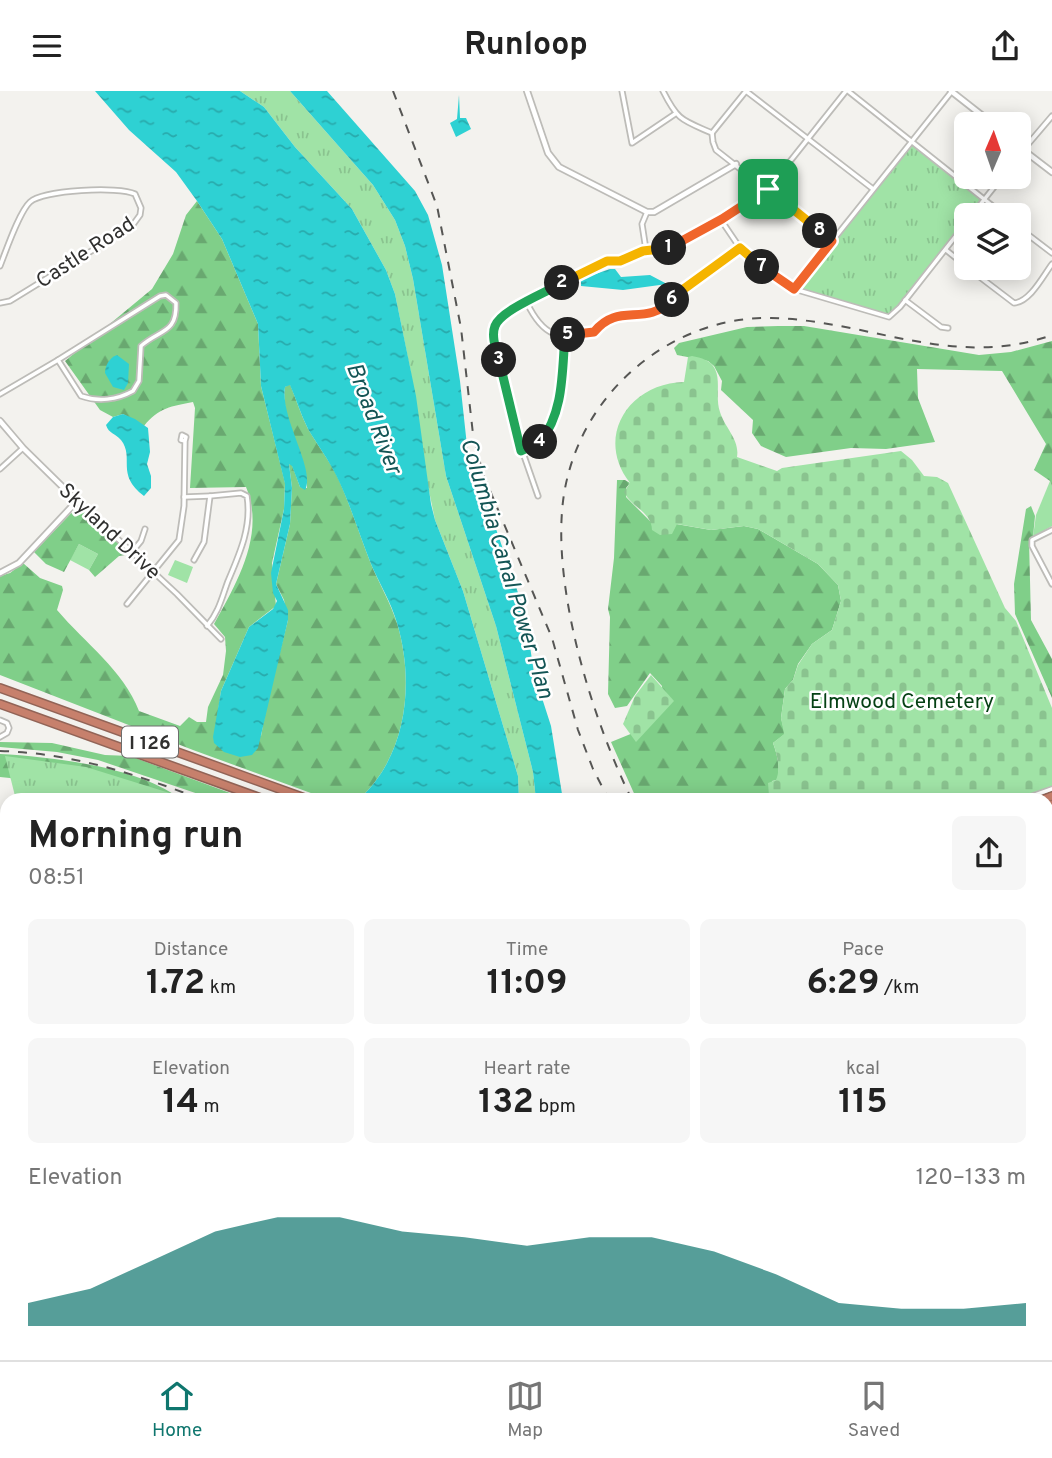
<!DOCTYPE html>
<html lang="en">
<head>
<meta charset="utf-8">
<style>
  body { margin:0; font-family:Overpass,sans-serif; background:#f6f6f6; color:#222; height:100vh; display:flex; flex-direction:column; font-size:26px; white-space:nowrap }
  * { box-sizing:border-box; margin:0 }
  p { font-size:23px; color:#767676 }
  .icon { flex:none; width:38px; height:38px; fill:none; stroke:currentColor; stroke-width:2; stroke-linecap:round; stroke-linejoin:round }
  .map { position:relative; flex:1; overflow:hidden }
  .panel { position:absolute; left:0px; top:702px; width:1054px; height:569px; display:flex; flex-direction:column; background:#fff; border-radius:21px 21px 0 0; box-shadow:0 4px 18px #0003 }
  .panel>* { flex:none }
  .needle { width:46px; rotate:2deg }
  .buttons { position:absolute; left:954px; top:21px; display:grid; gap:14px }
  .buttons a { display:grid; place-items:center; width:77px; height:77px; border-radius:10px; background:#fff; box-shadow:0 4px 18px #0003; font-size:35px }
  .pin { position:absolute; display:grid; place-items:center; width:60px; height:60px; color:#fff; margin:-30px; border-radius:14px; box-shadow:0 4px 10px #0006 }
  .km { position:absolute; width:35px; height:35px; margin:-18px; border-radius:50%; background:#222; color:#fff; font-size:19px; line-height:35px; text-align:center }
  .round { display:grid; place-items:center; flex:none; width:74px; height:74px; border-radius:10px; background:#f6f6f6 }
  .head { display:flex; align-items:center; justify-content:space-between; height:119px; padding:0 28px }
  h1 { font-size:38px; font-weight:700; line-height:52px }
  .stats { display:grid; grid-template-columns:repeat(3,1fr); gap:10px; height:119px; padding:7px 28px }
  .stats div { display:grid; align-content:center; border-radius:10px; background:#f6f6f6; text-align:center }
  .stats b { font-size:35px; font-weight:700 }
  .stats small { font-size:19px; font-weight:400 }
  .stats p { font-size:19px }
  .chart { height:196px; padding:14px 28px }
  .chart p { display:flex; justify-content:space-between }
  .chart svg { width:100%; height:126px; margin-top:7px; fill:#0f766e; opacity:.7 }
  header { display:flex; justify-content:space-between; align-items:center; height:91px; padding:0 28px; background:#fff; font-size:32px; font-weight:700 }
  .tab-bar { display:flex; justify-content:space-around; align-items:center; height:98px; border-top:2px solid #e0e0e0; background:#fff; font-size:19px; color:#767676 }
  .tab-bar a { display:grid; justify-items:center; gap:4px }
  .tab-bar .current { color:#0f766e }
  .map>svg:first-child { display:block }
  .built { fill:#ece9dd }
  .grass { fill:#a0e3a6 }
  .forest { fill:url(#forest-firs) }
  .cemetery { fill:url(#cemetery-stones) }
  .park { fill:url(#park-tufts) }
  .water { fill:url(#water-ripples) }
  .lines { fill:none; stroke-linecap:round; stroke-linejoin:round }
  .minor-casing { stroke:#bdbcb8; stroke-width:7 }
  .tertiary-casing { stroke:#bdbcb8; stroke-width:8 }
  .trunk-casing { stroke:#926457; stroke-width:10 }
  .motorway-casing { stroke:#926457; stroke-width:10 }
  .minor { stroke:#fff; stroke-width:3.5 }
  .tertiary { stroke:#fff; stroke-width:4.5 }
  .trunk { stroke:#d29a8a; stroke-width:7 }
  .motorway { stroke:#c7806c; stroke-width:7 }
  .rail { stroke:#565654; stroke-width:2; stroke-dasharray:9 9; stroke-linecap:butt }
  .split-1-casing { stroke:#fff; stroke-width:14 }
  .split-2-casing { stroke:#fff; stroke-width:14 }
  .split-3-casing { stroke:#fff; stroke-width:14 }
  .split-4-casing { stroke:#fff; stroke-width:14 }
  .split-5-casing { stroke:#fff; stroke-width:14 }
  .split-6-casing { stroke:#fff; stroke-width:14 }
  .split-7-casing { stroke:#fff; stroke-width:14 }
  .split-8-casing { stroke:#fff; stroke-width:14 }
  .split-9-casing { stroke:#fff; stroke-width:14 }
  .split-1 { stroke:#f0652b; stroke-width:9 }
  .split-2 { stroke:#f5b400; stroke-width:9 }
  .split-3 { stroke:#22a559; stroke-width:9 }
  .split-4 { stroke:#22a559; stroke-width:9 }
  .split-5 { stroke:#22a559; stroke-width:9 }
  .split-6 { stroke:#f0652b; stroke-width:9 }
  .split-7 { stroke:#f5b400; stroke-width:9 }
  .split-8 { stroke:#f0652b; stroke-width:9 }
  .split-9 { stroke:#f5b400; stroke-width:9 }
  .labels { text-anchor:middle; stroke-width:5; stroke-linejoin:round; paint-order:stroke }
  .shield { fill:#fff; stroke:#6e6e6d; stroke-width:2 }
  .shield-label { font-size:19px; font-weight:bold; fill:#30302f }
  .street-label { font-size:21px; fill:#30302f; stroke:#fff }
  .park-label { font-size:21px; fill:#054114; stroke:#fff }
  .water-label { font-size:23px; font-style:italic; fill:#145555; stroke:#fff }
</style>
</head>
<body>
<header><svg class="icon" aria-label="menu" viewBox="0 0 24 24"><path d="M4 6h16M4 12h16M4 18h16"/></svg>Runloop<svg class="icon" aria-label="share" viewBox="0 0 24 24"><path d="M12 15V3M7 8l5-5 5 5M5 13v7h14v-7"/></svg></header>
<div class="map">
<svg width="1052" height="1269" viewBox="0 0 1052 1269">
  <defs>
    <pattern id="forest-firs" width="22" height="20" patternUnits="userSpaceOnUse" patternTransform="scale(1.75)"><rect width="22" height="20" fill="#80cf89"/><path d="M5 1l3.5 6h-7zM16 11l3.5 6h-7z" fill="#69a870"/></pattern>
    <pattern id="cemetery-stones" width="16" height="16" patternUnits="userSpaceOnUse" patternTransform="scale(1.75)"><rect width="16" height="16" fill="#a0e3a6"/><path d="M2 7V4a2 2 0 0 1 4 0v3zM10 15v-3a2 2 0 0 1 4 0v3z" fill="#8ac38f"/></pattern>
    <pattern id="park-tufts" width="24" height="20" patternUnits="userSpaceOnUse" patternTransform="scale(1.75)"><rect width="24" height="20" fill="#a0e3a6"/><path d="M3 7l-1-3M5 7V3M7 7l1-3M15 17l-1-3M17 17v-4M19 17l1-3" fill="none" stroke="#8ac38f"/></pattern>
    <pattern id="water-ripples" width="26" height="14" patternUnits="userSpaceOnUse" patternTransform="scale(1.75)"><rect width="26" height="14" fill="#2ed1d3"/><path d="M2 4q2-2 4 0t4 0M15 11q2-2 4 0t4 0" fill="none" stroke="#28aaac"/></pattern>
  </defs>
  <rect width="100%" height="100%" fill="#f3f2ee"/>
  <g class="built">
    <path d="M1052,819V902L1047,904V820Z"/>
    <path d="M1047,1073L1052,1090V1187L1047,1189Z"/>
    <path d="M1052,1199V1269H1028L1027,1264H1046L1047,1200Z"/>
  </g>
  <g class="grass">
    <path d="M1050,390L1052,395V435L1033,446L1036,424Z"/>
    <path d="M79,453L98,463L89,479L70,469Z"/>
    <path d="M175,469L193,476L187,492L168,484Z"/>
  </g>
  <g class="forest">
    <path d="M197,110L222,148L258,233L261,295L285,392L284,418L272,472L276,515L249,536L221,600L218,620L261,645L268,608L288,529L284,509L276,493L290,433L292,397L289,373L292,374L300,396L307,397V395C307,361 280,331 285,296L290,293C296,308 301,324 308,338C317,353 328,368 336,383C350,412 359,443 371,473C379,492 390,511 397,532C415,592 407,666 358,709H330L193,659L0,584V485L10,482L23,472L40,487L62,495L63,499L57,519C85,552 123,579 139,620L180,635L189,626L197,631H206L208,616L223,584L226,560L225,546L214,533C236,493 266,443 246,396L190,397L195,317L193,311C172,315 158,317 144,335L123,323L113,326L100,319L65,270L152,198L173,163L186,124Z"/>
    <path d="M778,235H804L979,264L1011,261L1052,250V395L1050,390L1034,379L1046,353L1002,280L917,278L918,307L935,351L886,358L851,357L786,366L761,355L752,342L753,329L721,299L722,290L714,275L708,270L677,264L674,257L679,252L747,236Z"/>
    <path d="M617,389H625L630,392L626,397V406L652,432L676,433L711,439L744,435L758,438L818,473L838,494L841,510L832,539L812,553L798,573L793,589L785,598L781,627L785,643L773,652C777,663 781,678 777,689L772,690L781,708L791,709H637L611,651L633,642L661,603L662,595L650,582L627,615L615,617L608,603L610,526L608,518L614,467Z"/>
    <path d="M78,415L128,461L125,464L119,465L95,486L89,479L98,463L79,453L64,481L46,473L34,461Z"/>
    <path d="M1031,415L1035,425L1033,446L1029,449L1031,529L1052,568V607L1015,523L1014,493L1026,418Z"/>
    <path d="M0,651L52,652L105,664L130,665L249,709H216L98,669L57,661L0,656Z"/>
    <path d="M0,663C53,666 130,675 175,704L0,686Z"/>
    <path d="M7,812V884H0V813Z"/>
    <path d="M7,903V1069L0,1073V1025L2,1024L0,1016V904Z"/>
    <path d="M462,1264H523L528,1269H465Z"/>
  </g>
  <g class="cemetery">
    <path d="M692,265C701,267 711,269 715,278C721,290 715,307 720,321C725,337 740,349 737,366L777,380L782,377L901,360L912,369L924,385L937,386L948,392L1005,517L1016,530L1052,617V696L1012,709H791L769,705L768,692L776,689C781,678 777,663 773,652L784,643L781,627L785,598L793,589L798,574L812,553L832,539L841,510L838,494L818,473L758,438L744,435L711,439L677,433L672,443L660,444L652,439C652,421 631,416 624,401L630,392C594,346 629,292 684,291L688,266Z"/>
    <path d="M651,584L674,610L636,651L623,633L635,605Z"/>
  </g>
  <g class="park">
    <path d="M240,0H290L373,94L395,129L405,155L413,188L446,385L496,535L533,681L536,709H519L518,685L463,500L435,429L428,395L410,277L395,203L386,179L352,118L295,56L264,16Z"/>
    <path d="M912,51L984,108L972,124H966V132L900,216L889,226L794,198Z"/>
    <path d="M5,665L86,676L192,709H16Z"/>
  </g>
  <g class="water">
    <path d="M95,0H240L264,16L295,56L352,118L386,179L395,203L416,305L431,413L435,429L463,500L518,685L519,709H358C407,666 415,592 397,532C391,511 379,492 371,473C359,443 350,412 336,384C328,368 317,353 308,338C301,324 296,308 290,294L285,296C280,328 316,378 305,399L300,396L292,375L289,373L292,397L290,433L276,493L288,519V529L258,657L252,664L240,666L224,661L214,652L213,646L221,600L249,536L273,518L277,510L273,502L271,482L284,418L285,393L261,295L258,233L222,148L197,110L176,81L129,39Z"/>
    <path d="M290,0H327L415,100L428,124L442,174L460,290L468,364L490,424L488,430L495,435L525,522L534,582L551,635L563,709H536L533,681L496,535L446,385L413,188L405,155L395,129L373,94Z"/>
    <path d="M459,4L460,27H466L471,38L456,46L450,32L457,28Z"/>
    <path d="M610,178H615L621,186L650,184L667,193L623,199L581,195V188L584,187Z"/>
    <path d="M117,264L129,273L128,292L124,299L113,296L105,282C105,275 109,267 117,264Z"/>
    <path d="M123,323L135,328L148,337L150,361L147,373L151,385V397L144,405C115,383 135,367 121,349C115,342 109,343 106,334L113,326Z"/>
    <path d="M7,747V812L0,813V750Z"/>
    <path d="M574,1264H631V1269H577Z"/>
    <path d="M680,1264H746V1269H689Z"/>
  </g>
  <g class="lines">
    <g class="minor-casing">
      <g id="minor">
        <path d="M622,0L632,52L675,23"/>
        <path d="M663,0C678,30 682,29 712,42"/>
        <path d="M746,0L873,98"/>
        <path d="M848,0L1004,124"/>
        <path d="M712,42L713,51L716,59L832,150"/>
        <path d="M712,42L746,0"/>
        <path d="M1018,65L1052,25"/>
        <path d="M972,124L1002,86"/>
        <path d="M721,129L740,157L776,188L794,198L889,226L900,216L966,132"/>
        <path d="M1018,136L1052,162"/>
        <path d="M646,159L642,133L647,121"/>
        <path d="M946,159L966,175"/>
        <path d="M0,175C6,160 19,121 30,111C43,99 119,95 135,103L141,117L140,124L132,135L10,210L0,212"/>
        <path d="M968,177L1014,212C1030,211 1043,185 1052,173"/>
        <path d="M794,198L952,0"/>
        <path d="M166,204L176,212C177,243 160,238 141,255L139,290L133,300C117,309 98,311 81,305L58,269L160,205Z"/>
        <path d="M905,209L941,236L948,237"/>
        <path d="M527,212C543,245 558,250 594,241C616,214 630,231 658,219C668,215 674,205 682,198C700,184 721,171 740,157"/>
        <path d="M0,303L58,269"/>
        <path d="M521,360C527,357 536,355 541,350C563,330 563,272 565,244"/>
        <path d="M0,378L23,357"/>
        <path d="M538,405L515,339L494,248L495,236L506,223L596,174L607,170H619L643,160L671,157L721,129L768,98L846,0"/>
        <path d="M184,406L210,405"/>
        <path d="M77,410L177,503L221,548"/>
        <path d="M1052,439L1032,449V455L1052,493"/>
        <path d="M132,461L141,450L145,438"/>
        <path d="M194,469L204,451L210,405L241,402L247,405C252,435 240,462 228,490C222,506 219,521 207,535"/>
        <path d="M127,513L179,449L184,415L185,350L181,349L182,344L186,346L185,350"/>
        <path d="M0,629L7,632L9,637L7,642L0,646"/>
        <path d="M1021,709L1052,698"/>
        <path d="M1046,722L1052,720"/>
        <path d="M1046,731L1052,729"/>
        <path d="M1046,740L1052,738"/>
        <path d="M1046,813L1052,812"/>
        <path d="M0,1094L7,1091"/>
        <path d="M0,1146L7,1162"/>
        <path d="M0,1262L10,1269"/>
        <path d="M54,1264L56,1269"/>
        <path d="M863,1264L867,1269"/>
        <path d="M965,1269L982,1264"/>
      </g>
    </g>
    <g class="tertiary-casing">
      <g id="tertiary">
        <path d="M527,0L548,62L559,76L647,121H654L736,73"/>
        <path d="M951,0L993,33"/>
        <path d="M1018,55L1052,81"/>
        <path d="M0,330L23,357L77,410L19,472L0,482"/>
        <path d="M1046,908L1052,906"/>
        <path d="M1046,1004L1052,1002"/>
      </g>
    </g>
    <g class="trunk-casing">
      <g id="trunk">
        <path d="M1046,1034L1052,1051"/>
        <path d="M1046,1059L1052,1076"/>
        <path d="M1046,1195L1052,1193"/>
        <path d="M1023,1264L1025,1269"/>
      </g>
    </g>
    <g class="motorway-casing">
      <g id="motorway">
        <path d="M0,597L310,709"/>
        <path d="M0,613L266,709"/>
        <path d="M1042,709L1052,705"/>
        <path d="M1046,715L1052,713"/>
      </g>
    </g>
    <use href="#minor" class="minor"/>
    <use href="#tertiary" class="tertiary"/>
    <use href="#trunk" class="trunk"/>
    <use href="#motorway" class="motorway"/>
    <g class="rail">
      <path d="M393,0L437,115L461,237L473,343L483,383L552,547L578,639L593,678L609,709"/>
      <path d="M0,660C72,662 136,683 203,709"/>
      <path d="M632,709C592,628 550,493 564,403C573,348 603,300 648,267C683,241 727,226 771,227C868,229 954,279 1052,244"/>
    </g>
  </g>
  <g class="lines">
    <g class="split-1-casing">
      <path id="split-1" d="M669,157L722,128L768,98"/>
    </g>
    <g class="split-2-casing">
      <path id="split-2" d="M562,192L607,170H620L643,160L669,157"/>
    </g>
    <g class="split-3-casing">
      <path id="split-3" d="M499,269C496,258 491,245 495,235C501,219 547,201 562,192"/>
    </g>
    <g class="split-4-casing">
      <path id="split-4" d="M499,269L521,360L540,351"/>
    </g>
    <g class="split-5-casing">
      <path id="split-5" d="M540,351C564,322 562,280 565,244H568"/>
    </g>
    <g class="split-6-casing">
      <path id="split-6" d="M568,244L594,241C619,210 645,237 672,209"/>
    </g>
    <g class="split-7-casing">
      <path id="split-7" d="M672,209L681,200L740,157L762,176"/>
    </g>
    <g class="split-8-casing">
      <path id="split-8" d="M762,176L794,198L832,150L820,140"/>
    </g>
    <g class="split-9-casing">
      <path id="split-9" d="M768,98L820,140"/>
    </g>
    <use href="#split-1" class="split-1"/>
    <use href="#split-2" class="split-2"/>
    <use href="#split-3" class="split-3"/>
    <use href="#split-4" class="split-4"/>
    <use href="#split-5" class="split-5"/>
    <use href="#split-6" class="split-6"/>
    <use href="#split-7" class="split-7"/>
    <use href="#split-8" class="split-8"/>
    <use href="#split-9" class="split-9"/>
  </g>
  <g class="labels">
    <rect class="shield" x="122" y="635.5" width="56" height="31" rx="5"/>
    <g class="shield-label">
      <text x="150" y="658">I 126</text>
    </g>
    <g class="street-label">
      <text transform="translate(85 161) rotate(-33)" y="7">Castle Road</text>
      <text transform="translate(110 440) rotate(43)" y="7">Skyland Drive</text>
    </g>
    <g class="park-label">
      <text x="902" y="617">Elmwood Cemetery</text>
    </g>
    <g class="water-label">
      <text transform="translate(375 327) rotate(69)" y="8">Broad River</text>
      <text transform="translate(508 477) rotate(73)" y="8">Columbia Canal Power Plan</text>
    </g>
  </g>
</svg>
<div class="buttons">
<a><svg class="needle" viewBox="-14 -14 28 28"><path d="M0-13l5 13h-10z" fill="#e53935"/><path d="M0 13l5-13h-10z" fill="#767676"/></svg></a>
<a><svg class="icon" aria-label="layers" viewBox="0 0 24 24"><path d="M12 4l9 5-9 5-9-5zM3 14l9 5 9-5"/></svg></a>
</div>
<div class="pin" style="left:768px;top:98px;background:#1e9e55"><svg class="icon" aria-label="arrive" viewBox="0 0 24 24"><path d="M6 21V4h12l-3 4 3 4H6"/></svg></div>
<b class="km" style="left:669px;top:157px">1</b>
<b class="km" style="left:562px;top:192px">2</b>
<b class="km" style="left:499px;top:269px">3</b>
<b class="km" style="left:540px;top:351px">4</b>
<b class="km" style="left:568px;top:244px">5</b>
<b class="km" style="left:672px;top:209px">6</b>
<b class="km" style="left:762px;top:176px">7</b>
<b class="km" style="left:820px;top:140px">8</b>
<section class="panel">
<div class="head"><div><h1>Morning run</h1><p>08:51</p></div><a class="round"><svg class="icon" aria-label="share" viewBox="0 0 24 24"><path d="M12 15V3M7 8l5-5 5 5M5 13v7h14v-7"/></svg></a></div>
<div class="stats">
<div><p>Distance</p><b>1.72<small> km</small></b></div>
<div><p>Time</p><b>11:09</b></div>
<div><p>Pace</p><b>6:29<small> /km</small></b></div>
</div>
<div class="stats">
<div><p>Elevation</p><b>14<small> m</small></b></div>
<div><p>Heart rate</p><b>132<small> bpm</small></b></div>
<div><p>kcal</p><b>115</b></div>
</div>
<div class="chart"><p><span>Elevation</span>120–133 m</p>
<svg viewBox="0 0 160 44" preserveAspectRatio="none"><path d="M0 44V36L10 31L20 21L30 11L40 6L50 6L60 11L70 13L80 16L90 13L100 13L110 18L120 26L130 36L140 38L150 38L160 36V44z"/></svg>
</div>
</section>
</div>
<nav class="tab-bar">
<a class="current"><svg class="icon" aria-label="home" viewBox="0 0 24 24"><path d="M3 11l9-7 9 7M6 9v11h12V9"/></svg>Home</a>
<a><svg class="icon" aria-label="map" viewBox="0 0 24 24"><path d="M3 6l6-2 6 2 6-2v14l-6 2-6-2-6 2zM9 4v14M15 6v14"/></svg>Map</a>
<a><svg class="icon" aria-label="saved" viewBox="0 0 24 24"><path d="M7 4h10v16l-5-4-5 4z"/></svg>Saved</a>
</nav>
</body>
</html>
